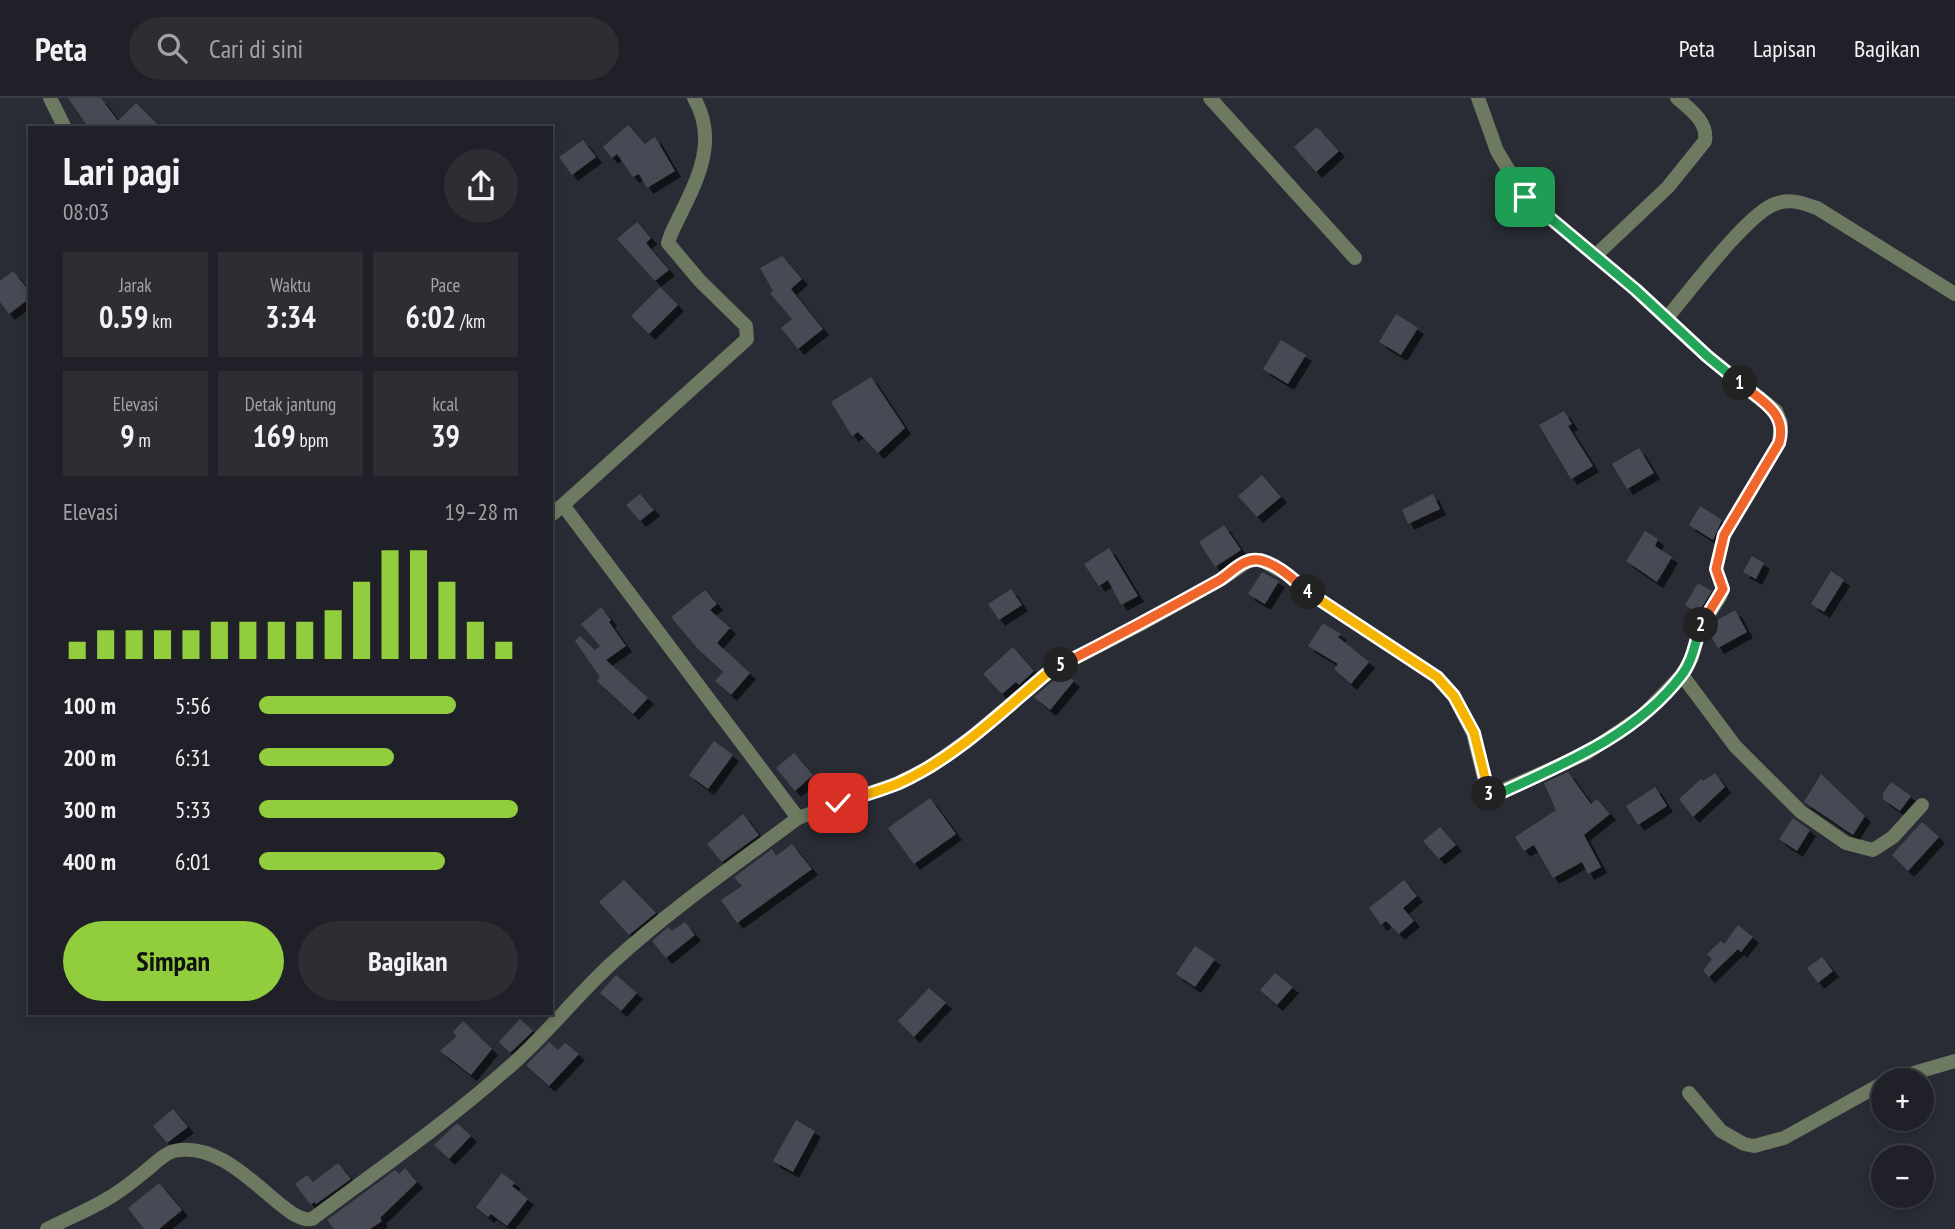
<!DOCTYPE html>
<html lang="id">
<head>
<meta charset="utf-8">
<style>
  body { margin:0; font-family:"PT Sans Narrow",sans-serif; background:#2d2e34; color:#f1f3f6; height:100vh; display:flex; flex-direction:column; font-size:26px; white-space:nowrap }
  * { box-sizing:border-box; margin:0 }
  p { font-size:23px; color:#a2a3a8 }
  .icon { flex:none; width:38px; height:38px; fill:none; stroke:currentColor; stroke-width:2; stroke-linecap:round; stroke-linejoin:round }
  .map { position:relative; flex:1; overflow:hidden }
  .panel { position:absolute; left:28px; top:28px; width:525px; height:889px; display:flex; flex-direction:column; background:#202128; border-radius:0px; box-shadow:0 4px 10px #0003,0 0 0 2px #3d3e45 }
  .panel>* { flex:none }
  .fabs { position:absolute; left:1871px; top:970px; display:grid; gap:14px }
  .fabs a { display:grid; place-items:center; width:63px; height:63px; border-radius:50%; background:#202128; box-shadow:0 4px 10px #0003,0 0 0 2px #3d3e45; font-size:35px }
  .pin { position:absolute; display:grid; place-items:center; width:60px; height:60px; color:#fff; margin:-30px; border-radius:14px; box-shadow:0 4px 10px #0006 }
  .km { position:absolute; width:35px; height:35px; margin:-18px; border-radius:50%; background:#222; color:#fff; font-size:19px; line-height:35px; text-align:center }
  .round { display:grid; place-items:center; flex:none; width:74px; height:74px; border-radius:37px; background:#2d2e34 }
  .headline { display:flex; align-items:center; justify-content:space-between; height:119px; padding:0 35px }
  h1 { font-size:38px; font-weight:700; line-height:52px }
  .figures { display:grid; grid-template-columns:repeat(3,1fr); gap:10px; height:119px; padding:7px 35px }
  .figures div { display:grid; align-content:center; border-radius:0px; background:#2d2e34; text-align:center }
  .figures b { font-size:30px; font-weight:700 }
  .figures small { font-size:19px; font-weight:400 }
  .figures p { font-size:19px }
  .chart { height:196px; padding:14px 35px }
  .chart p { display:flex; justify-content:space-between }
  .chart svg { width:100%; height:126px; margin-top:7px; stroke:#92cd3e; stroke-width:6 }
  .primary-button { display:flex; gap:14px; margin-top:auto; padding:14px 35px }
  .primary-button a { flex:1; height:80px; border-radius:42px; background:#92cd3e; color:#111; font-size:28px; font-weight:700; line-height:80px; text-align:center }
  .primary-button a+a { background:#2d2e34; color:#f1f3f6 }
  ul { padding:0 35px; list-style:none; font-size:23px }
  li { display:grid; grid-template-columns:112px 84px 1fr; align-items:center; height:52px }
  li i { height:18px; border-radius:9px; background:#92cd3e }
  header { display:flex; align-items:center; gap:42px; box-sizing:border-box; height:98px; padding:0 35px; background:#202128; border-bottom:2px solid #3d3e45 }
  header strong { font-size:33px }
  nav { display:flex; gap:38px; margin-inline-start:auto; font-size:24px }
  .search { width:490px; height:63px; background:#2d2e34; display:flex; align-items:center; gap:18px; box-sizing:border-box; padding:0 24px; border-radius:38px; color:#a2a3a8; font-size:26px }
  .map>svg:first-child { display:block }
  .building { fill:#474954; filter:url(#shadow) }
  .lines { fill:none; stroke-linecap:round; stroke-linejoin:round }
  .minor { stroke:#6d7961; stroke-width:14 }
  .split-1-casing { stroke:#fff; stroke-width:14 }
  .split-2-casing { stroke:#fff; stroke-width:14 }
  .split-3-casing { stroke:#fff; stroke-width:14 }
  .split-4-casing { stroke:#fff; stroke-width:14 }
  .split-5-casing { stroke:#fff; stroke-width:14 }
  .split-6-casing { stroke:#fff; stroke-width:14 }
  .split-1 { stroke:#22a559; stroke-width:9 }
  .split-2 { stroke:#f0652b; stroke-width:9 }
  .split-3 { stroke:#22a559; stroke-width:9 }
  .split-4 { stroke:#f5b400; stroke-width:9 }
  .split-5 { stroke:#f0652b; stroke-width:9 }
  .split-6 { stroke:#f5b400; stroke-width:9 }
</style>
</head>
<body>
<header>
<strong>Peta</strong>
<div class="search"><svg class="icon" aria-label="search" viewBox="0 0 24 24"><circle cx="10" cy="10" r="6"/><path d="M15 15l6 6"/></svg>Cari di sini</div>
<nav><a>Peta</a><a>Lapisan</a><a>Bagikan</a></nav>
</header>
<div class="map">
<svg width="1955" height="1131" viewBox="0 0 1955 1131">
  <defs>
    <filter id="shadow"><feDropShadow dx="6" dy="6" stdDeviation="0" flood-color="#0009"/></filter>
  </defs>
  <rect width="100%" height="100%" fill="#2a2c35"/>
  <g class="building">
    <path d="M68,0H101L118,23L136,5L161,30H89Z"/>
    <path d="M628,27L645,46L655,39L675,73L647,90L639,76L633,79L617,56L612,60L603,49Z"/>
    <path d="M1317,29L1339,53L1316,74L1294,49Z"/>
    <path d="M583,42L596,59L572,77L559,59Z"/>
    <path d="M637,124L651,140L646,145L669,172L655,183L617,141Z"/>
    <path d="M782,158L802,181L791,191L823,231L798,251L781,230L792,221L770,195L773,193L760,170Z"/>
    <path d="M13,173L30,194V200L9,216L0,204V183Z"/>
    <path d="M660,189L678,207L649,236L631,218Z"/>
    <path d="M1396,216L1418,230L1401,257L1379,244Z"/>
    <path d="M1281,242L1306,257L1288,286L1263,271Z"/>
    <path d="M871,279L905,330L878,355L858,334L852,338L831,304Z"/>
    <path d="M1564,313L1572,326L1568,328L1593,368L1571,381L1539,327Z"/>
    <path d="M1639,350L1654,375L1627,391L1612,366Z"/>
    <path d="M1262,377L1281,399L1257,419L1238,398Z"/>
    <path d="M640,396L654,412L640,423L626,407Z"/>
    <path d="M1433,396L1440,411L1408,426L1402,412Z"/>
    <path d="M1700,408L1722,422L1713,442L1689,427Z"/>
    <path d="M1224,427L1241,452L1215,469L1199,444Z"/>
    <path d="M1645,433L1658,441L1655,448L1672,459L1657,484L1626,463Z"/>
    <path d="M1109,450L1138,498L1121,507L1108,482L1099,488L1084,466Z"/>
    <path d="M1752,458L1764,465L1756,481L1743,474Z"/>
    <path d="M1831,473L1844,482L1824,514L1811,506Z"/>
    <path d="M1262,474L1279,483L1265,506L1248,496Z"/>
    <path d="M1698,485L1712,493L1698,515L1685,507Z"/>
    <path d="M1011,491L1022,507L999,522L988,506Z"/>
    <path d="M705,492L717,506L710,512L730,530L717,545L750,575L731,597L715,583L723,574L698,551L671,519Z"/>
    <path d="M601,509L611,522L609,524L626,548L606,562L648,600L633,616L597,583L600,579L575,543L580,538L595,552L600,548L581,526Z"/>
    <path d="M1735,512L1747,534L1718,550L1709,535L1710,532L1716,523Z"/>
    <path d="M1323,525L1341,536L1338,539L1369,564L1351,586L1334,571L1338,566L1308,548Z"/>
    <path d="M1013,549L1034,573L1019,587L1016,584L1002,596L983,576Z"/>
    <path d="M1065,576L1074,583L1050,612L1034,599L1055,581Z"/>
    <path d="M714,643L733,657L708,691L689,677Z"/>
    <path d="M794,655L813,677L795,693L776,670Z"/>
    <path d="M1568,674L1591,706L1597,701L1610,716L1584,737L1601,769L1588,776L1582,764L1553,780L1534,747L1524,753L1515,739L1556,712L1544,685Z"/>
    <path d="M1715,675L1725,689L1693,719L1679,701L1701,681L1703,683Z"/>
    <path d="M1821,676L1865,718L1853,737L1804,704Z"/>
    <path d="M1891,684L1911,698L1900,713L1883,701V695Z"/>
    <path d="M1655,689L1667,708L1638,727L1626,708Z"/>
    <path d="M930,700L956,736L914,766L888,730Z"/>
    <path d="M743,716L759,737L722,764L707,746Z"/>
    <path d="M1793,720L1810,732L1797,753L1779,741Z"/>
    <path d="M1922,724L1939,739L1908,773L1892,757Z"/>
    <path d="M1440,729L1456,747L1439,761L1423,743Z"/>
    <path d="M792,746L812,771L737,825L721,802L742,788L734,779L772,751L776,758Z"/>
    <path d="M624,782L656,815L629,837L599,804Z"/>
    <path d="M1404,782L1417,798L1403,810L1414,823L1399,836L1386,823L1381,827L1369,810Z"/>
    <path d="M685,824L695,837L666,860L652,843L668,829L672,833Z"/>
    <path d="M1738,827L1753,839L1741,854L1738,851L1709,879L1703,873L1712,861L1707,856L1721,843L1724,846Z"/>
    <path d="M1195,848L1215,861L1195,889L1176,876Z"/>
    <path d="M1822,859L1833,873L1818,885L1807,870Z"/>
    <path d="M1275,875L1293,889L1277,907L1260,892Z"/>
    <path d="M616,877L637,895L621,913L600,895Z"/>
    <path d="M929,890L946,905L914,939L898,923Z"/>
    <path d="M520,921L533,933L510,955L499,944Z"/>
    <path d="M463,923L492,951L471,977L440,953L457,938L453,934Z"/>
    <path d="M549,944L558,952L565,945L579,956L549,988L526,967Z"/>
    <path d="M173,1011L188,1029L167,1045L153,1028Z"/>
    <path d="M796,1022L815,1033L793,1074L773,1063Z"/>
    <path d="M457,1025L471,1038L449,1061L434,1047Z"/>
    <path d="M338,1065L351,1081L316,1106L314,1104L311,1107L295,1086L307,1077L313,1084Z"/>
    <path d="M405,1070L417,1084L380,1120L382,1123L370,1131H334L327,1122L395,1072L399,1076Z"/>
    <path d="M502,1075L515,1085L512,1088L528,1101L507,1128L491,1116L488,1119L476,1109Z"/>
    <path d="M159,1085L182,1112L159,1131H144L128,1110Z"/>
  </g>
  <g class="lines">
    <g class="minor">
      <path d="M50,0L65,30"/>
      <path d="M1210,0L1355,160"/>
      <path d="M1595,158L1668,89L1705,43C1708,24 1691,12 1677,0"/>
      <path d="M1667,220C1688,195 1748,115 1775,106C1790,100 1802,105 1817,110L1955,196"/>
      <path d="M563,407L747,241L746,228L700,183L668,145L671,136C691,92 722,48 694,0"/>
      <path d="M1682,577L1735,648L1801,714L1846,745L1873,752L1893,739L1922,707"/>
      <path d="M798,720L898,685L930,669L973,638L1050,573L1145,524L1222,481L1250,462H1261L1288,477L1309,495L1437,579L1454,598L1473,635L1487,692L1492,697L1587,655L1643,617L1682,577L1692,559L1701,528L1720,499L1723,491L1716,471L1724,437L1779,345L1781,325L1776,313L1707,258L1636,192L1525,99L1497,53L1478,0"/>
      <path d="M1890,982L1955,963"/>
      <path d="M1689,995L1721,1033L1744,1046L1754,1048L1784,1040L1883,985"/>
      <path d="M47,1131C70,1119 97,1109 118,1094C129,1087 138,1079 148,1071C155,1065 165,1055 174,1053C234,1040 282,1127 312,1121C381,1070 453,1020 517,962C551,931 579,895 613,864C671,811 735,767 798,720L563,407L551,417"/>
    </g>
  </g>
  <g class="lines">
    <g class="split-1-casing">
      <path id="split-1" d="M1525,99L1636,192L1707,258L1740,285"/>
    </g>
    <g class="split-2-casing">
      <path id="split-2" d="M1701,527L1723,491L1716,471L1724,437L1779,345C1788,314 1760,302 1740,285"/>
    </g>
    <g class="split-3-casing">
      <path id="split-3" d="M1489,696L1496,697C1563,666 1635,638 1681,578C1693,563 1695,544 1701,527"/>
    </g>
    <g class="split-4-casing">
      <path id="split-4" d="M1308,494L1437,579L1454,598L1474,635L1489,696"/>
    </g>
    <g class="split-5-casing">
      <path id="split-5" d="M1061,567C1114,540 1166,512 1218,483C1230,476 1244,459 1259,462C1277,465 1295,483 1308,494"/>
    </g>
    <g class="split-6-casing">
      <path id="split-6" d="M838,705C858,699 880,693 899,685C957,659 1003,612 1050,573L1061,567"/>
    </g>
    <use href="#split-1" class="split-1"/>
    <use href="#split-2" class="split-2"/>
    <use href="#split-3" class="split-3"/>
    <use href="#split-4" class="split-4"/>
    <use href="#split-5" class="split-5"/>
    <use href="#split-6" class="split-6"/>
  </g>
</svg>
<div class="fabs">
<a>+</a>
<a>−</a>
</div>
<div class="pin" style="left:1525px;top:99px;background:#1e9e55"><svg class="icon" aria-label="arrive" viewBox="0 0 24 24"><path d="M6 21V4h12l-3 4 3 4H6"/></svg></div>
<div class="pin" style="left:838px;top:705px;background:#d93025"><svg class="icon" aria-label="check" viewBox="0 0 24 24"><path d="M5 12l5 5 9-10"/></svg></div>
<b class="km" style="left:1740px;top:285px">1</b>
<b class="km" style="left:1701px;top:527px">2</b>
<b class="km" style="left:1489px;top:696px">3</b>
<b class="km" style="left:1308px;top:494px">4</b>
<b class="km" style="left:1061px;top:567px">5</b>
<section class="panel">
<div class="headline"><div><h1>Lari pagi</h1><p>08:03</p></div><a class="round"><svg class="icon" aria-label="share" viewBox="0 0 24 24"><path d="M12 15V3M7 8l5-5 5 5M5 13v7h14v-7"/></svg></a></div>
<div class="figures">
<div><p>Jarak</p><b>0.59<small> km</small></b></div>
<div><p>Waktu</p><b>3:34</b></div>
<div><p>Pace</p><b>6:02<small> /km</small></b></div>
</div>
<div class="figures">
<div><p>Elevasi</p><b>9<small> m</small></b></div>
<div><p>Detak jantung</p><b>169<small> bpm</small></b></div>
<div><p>kcal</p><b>39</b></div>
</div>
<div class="chart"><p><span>Elevasi</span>19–28 m</p>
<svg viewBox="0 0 160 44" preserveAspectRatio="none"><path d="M5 44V38M15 44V34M25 44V34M35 44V34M45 44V34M55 44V31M65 44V31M75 44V31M85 44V31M95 44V27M105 44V17M115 44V6M125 44V6M135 44V17M145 44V31M155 44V38"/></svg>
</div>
<ul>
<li><b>100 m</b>5:56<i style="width:76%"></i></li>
<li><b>200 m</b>6:31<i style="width:52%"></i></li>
<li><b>300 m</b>5:33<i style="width:100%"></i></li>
<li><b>400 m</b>6:01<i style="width:72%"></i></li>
</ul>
<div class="primary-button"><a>Simpan</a><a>Bagikan</a></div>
</section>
</div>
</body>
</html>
